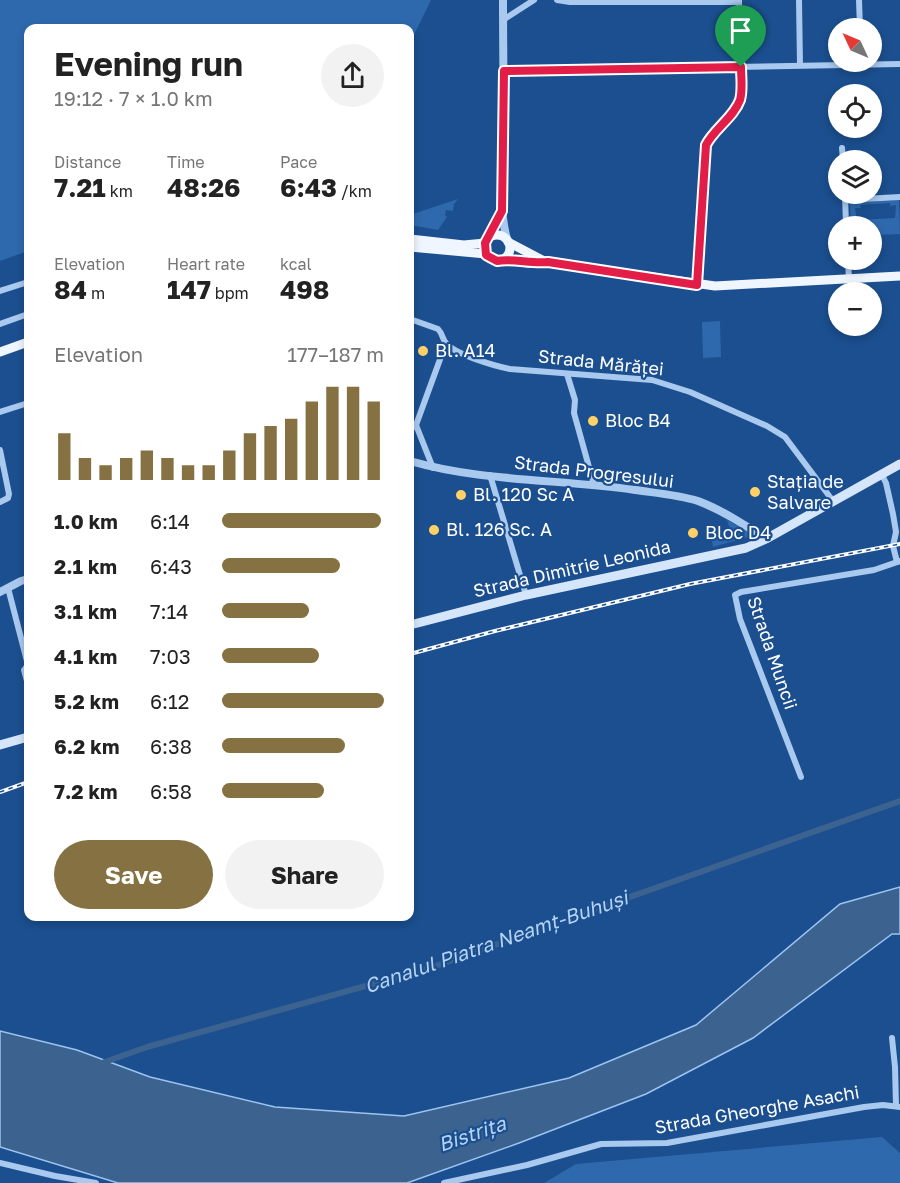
<!DOCTYPE html>
<html lang="en">
<head>
<meta charset="utf-8">
<style>
  body { margin:0; font-family:"Golos Text",sans-serif; background:#f2f2f2; color:#222; height:100vh; display:flex; flex-direction:column; font-size:22px; white-space:nowrap }
  * { box-sizing:border-box; margin:0 }
  p { font-size:20px; color:#767676 }
  .icon { flex:none; width:33px; height:33px; fill:none; stroke:currentColor; stroke-width:2; stroke-linecap:round; stroke-linejoin:round }
  .map { position:relative; flex:1; overflow:hidden }
  .details { position:absolute; left:24px; top:24px; width:390px; height:897px; display:flex; flex-direction:column; background:#fff; border-radius:12px; box-shadow:0 3px 9px #0003 }
  .details>* { flex:none }
  .needle { width:39px; rotate:314deg }
  .tools { position:absolute; left:828px; top:18px; display:grid; gap:12px }
  .tools a { display:grid; place-items:center; width:54px; height:54px; border-radius:50%; background:#fff; box-shadow:0 3px 9px #0003; font-size:30px }
  .pin { position:absolute; display:grid; place-items:center; width:51px; height:51px; color:#fff; margin:-62px -26px; border-radius:50% 50% 50% 0; rotate:-45deg; box-shadow:0 0 6px #0007 }
  .pin .icon { rotate:45deg }
  .round { display:grid; place-items:center; flex:none; width:63px; height:63px; border-radius:32px; background:#f2f2f2 }
  .head { display:flex; align-items:center; justify-content:space-between; height:102px; padding:0 30px }
  h1 { font-size:33px; font-weight:700; line-height:45px }
  .stats { display:grid; grid-template-columns:repeat(3,1fr); gap:9px; height:102px; padding:6px 30px }
  .stats div { display:grid; align-content:center }
  .stats b { font-size:26px; font-weight:700 }
  .stats small { font-size:16px; font-weight:400 }
  .stats p { font-size:16px }
  .chart { height:168px; padding:12px 30px }
  .chart p { display:flex; justify-content:space-between }
  .chart svg { width:100%; height:108px; margin-top:6px; stroke:#857141; stroke-width:6 }
  .cta { display:flex; gap:12px; margin-top:auto; padding:12px 30px }
  .cta a { flex:1; height:69px; border-radius:36px; background:#857141; color:#fff; font-size:24px; font-weight:700; line-height:69px; text-align:center }
  .cta a+a { background:#f2f2f2; color:#222 }
  ul { padding:0 30px; list-style:none; font-size:20px }
  li { display:grid; grid-template-columns:96px 72px 1fr; align-items:center; height:45px }
  li i { height:15px; border-radius:8px; background:#857141 }
  .map>svg:first-child { display:block }
  .green { fill:#2e69ad; fill-rule:evenodd }
  .water { fill:#3c6290; stroke:#9cc4f0; stroke-width:1.5 }
  .lines { fill:none; stroke-linecap:round; stroke-linejoin:round }
  .canal { stroke:#3c6290; stroke-width:6 }
  .minor { stroke:#a9c9ee; stroke-width:6 }
  .tertiary { stroke:#a9c9ee; stroke-width:8 }
  .secondary { stroke:#d6e6fa; stroke-width:9 }
  .primary { stroke:#f0f6ff; stroke-width:9 }
  .rail-casing { stroke:#fff; stroke-width:4 }
  .rail { stroke:#1b4f8f; stroke-width:1.5; stroke-dasharray:4.5; stroke-linecap:butt }
  .route-casing { stroke:#fff; stroke-width:12 }
  .route { stroke:#e11d48; stroke-width:8 }
  .poi-dot { fill:#ffd166; stroke:#1b4f8f; stroke-width:2 }
  .labels { text-anchor:middle; stroke-width:4.5; stroke-linejoin:round; paint-order:stroke }
  .poi-label { font-size:18px; fill:#fff; stroke:#1b4f8f; text-anchor:start }
  .street-label { font-size:18px; fill:#fff; stroke:#1b4f8f }
  .water-label { font-size:20px; font-style:italic; fill:#b5d3f5; stroke:#1b4f8f }
</style>
</head>
<body>
<div class="map">
<svg width="900" height="1183" viewBox="0 0 900 1183">
  <rect width="100%" height="100%" fill="#1b4f8f"/>
  <g class="green">
    <path d="M0,0H431L410,43V28H28V251L0,261Z"/>
    <path d="M458,199L454,204L453,211L446,210L445,215L447,217L438,230L410,225V215Z"/>
    <path d="M899,200L900,234L876,235L875,229H872V226H851L850,203ZM890,203V206L896,205L895,218L857,220L855,208H861L860,205Z"/>
    <path d="M720,321L721,357L703,358L702,322Z"/>
    <path d="M727,520L750,533L751,536L713,547L712,541L732,536Z"/>
    <path d="M882,1137L900,1153V1183H544L576,1164Z"/>
  </g>
  <path class="water" d="M900,887V934H892L753,1038L646,1094L519,1143L407,1183H118L0,1147V1031L77,1050L150,1077L275,1107L404,1116L569,1078L696,1025L840,904Z"/>
  <g class="lines">
    <path class="canal" d="M99,1064L147,1047L430,968L900,801"/>
    <g class="minor">
      <path d="M557,0L570,2H739"/>
      <path d="M799,0L800,65"/>
      <path d="M859,0L860,28"/>
      <path d="M503,20L534,0"/>
      <path d="M504,71L900,64"/>
      <path d="M842,148L843,160"/>
      <path d="M845,194L846,226"/>
      <path d="M845,200L900,197"/>
      <path d="M848,260L849,280"/>
      <path d="M697,285L706,145C715,127 733,116 741,97L739,0"/>
      <path d="M0,291L28,282"/>
      <path d="M410,319L438,329C442,333 442,337 445,342C453,354 495,366 510,369L652,380L690,392L767,426L785,437L833,501"/>
      <path d="M0,324L28,314"/>
      <path d="M567,374L575,400L574,413L594,485"/>
      <path d="M0,412L28,403"/>
      <path d="M416,425L433,468"/>
      <path d="M410,430L416,425L446,343"/>
      <path d="M0,450L9,494L8,498L0,502"/>
      <path d="M490,475L526,595"/>
      <path d="M882,475L886,483L893,514L896,532L893,546L897,562"/>
      <path d="M8,588L28,665L24,670L27,681"/>
      <path d="M801,777L740,619L735,595L741,592L874,570L900,561"/>
      <path d="M892,1038L895,1067L896,1106"/>
      <path d="M0,1163L55,1176L96,1183"/>
      <path d="M444,1183L527,1165L601,1144L667,1143L864,1107L883,1105L900,1107"/>
    </g>
    <g class="tertiary">
      <path d="M503,0C503,46 504,92 503,138C503,171 498,207 507,239"/>
      <path d="M490,237L502,213"/>
      <path d="M410,461C482,482 561,479 635,490C656,493 679,495 698,501C722,510 745,525 766,539"/>
      <path d="M0,592L21,581L28,579"/>
    </g>
    <g class="secondary">
      <path d="M410,625L526,595L746,548L766,539L900,464"/>
      <path d="M0,745L28,737"/>
    </g>
    <g class="primary">
      <circle cx="497" cy="248" r="13"/>
      <path d="M410,239L464,245L485,243"/>
      <path d="M508,242L546,262"/>
      <path d="M410,247L486,254"/>
      <path d="M505,258L528,263L548,262L715,286L900,276"/>
      <path d="M0,352L28,342"/>
    </g>
    <g class="rail-casing">
      <g id="rail">
        <path d="M410,654L495,631L690,584L900,544"/>
        <path d="M0,792L28,782"/>
      </g>
    </g>
    <use href="#rail" class="rail"/>
  </g>
  <g class="lines">
    <g class="route-casing">
      <path id="route" d="M741,67C741,77 743,90 740,100C734,117 714,129 706,145L697,285L548,262C531,264 513,258 497,261L486,255L485,243L502,211L504,71Z"/>
    </g>
    <use href="#route" class="route"/>
  </g>
  <g class="poi-dot">
    <circle cx="423" cy="351" r="6"/>
    <circle cx="593" cy="421" r="6"/>
    <circle cx="755" cy="492" r="6"/>
    <circle cx="461" cy="495" r="6"/>
    <circle cx="434" cy="530" r="6"/>
    <circle cx="693" cy="533" r="6"/>
  </g>
  <g class="labels">
    <g class="poi-label">
      <text x="435" y="357">Bl. A14</text>
      <text x="605" y="427">Bloc B4</text>
      <text x="767" y="488">Stația de<tspan x="767" dy="21">Salvare</tspan></text>
      <text x="473" y="501">Bl. 120 Sc A</text>
      <text x="446" y="536">Bl. 126 Sc. A</text>
      <text x="705" y="539">Bloc D4</text>
    </g>
    <g class="street-label">
      <text transform="translate(601 363) rotate(6)" y="6">Strada Mărăței</text>
      <text transform="translate(594 472) rotate(7)" y="6">Strada Progresului</text>
      <text transform="translate(572 569) rotate(-13)" y="6">Strada Dimitrie Leonida</text>
      <text transform="translate(772 653) rotate(71)" y="6">Strada Muncii</text>
      <text transform="translate(757 1110) rotate(-10)" y="6">Strada Gheorghe Asachi</text>
    </g>
    <g class="water-label">
      <text transform="translate(496 942) rotate(-19)" y="7">Canalul Piatra Neamț-Buhuși</text>
      <text transform="translate(472 1134) rotate(-19)" y="7">Bistrița</text>
    </g>
  </g>
</svg>
<div class="tools">
<a><svg class="needle" viewBox="-14 -14 28 28"><path d="M0-13l5 13h-10z" fill="#e53935"/><path d="M0 13l5-13h-10z" fill="#767676"/></svg></a>
<a><svg class="icon" aria-label="locate" viewBox="0 0 24 24"><circle cx="12" cy="12" r="6"/><path d="M12 2v4M12 18v4M2 12h4M18 12h4"/></svg></a>
<a><svg class="icon" aria-label="layers" viewBox="0 0 24 24"><path d="M12 4l9 5-9 5-9-5zM3 14l9 5 9-5"/></svg></a>
<a>+</a>
<a>−</a>
</div>
<div class="pin" style="left:741px;top:67px;background:#1e9e55"><svg class="icon" aria-label="arrive" viewBox="0 0 24 24"><path d="M6 21V4h12l-3 4 3 4H6"/></svg></div>
<section class="details">
<div class="head"><div><h1>Evening run</h1><p>19:12 · 7 × 1.0 km</p></div><a class="round"><svg class="icon" aria-label="share" viewBox="0 0 24 24"><path d="M12 15V3M7 8l5-5 5 5M5 13v7h14v-7"/></svg></a></div>
<div class="stats">
<div><p>Distance</p><b>7.21<small> km</small></b></div>
<div><p>Time</p><b>48:26</b></div>
<div><p>Pace</p><b>6:43<small> /km</small></b></div>
</div>
<div class="stats">
<div><p>Elevation</p><b>84<small> m</small></b></div>
<div><p>Heart rate</p><b>147<small> bpm</small></b></div>
<div><p>kcal</p><b>498</b></div>
</div>
<div class="chart"><p><span>Elevation</span>177–187 m</p>
<svg viewBox="0 0 160 44" preserveAspectRatio="none"><path d="M5 44V25M15 44V35M25 44V38M35 44V35M45 44V32M55 44V35M65 44V38M75 44V38M85 44V32M95 44V25M105 44V22M115 44V19M125 44V12M135 44V6M145 44V6M155 44V12"/></svg>
</div>
<ul>
<li><b>1.0 km</b>6:14<i style="width:98%"></i></li>
<li><b>2.1 km</b>6:43<i style="width:73%"></i></li>
<li><b>3.1 km</b>7:14<i style="width:54%"></i></li>
<li><b>4.1 km</b>7:03<i style="width:60%"></i></li>
<li><b>5.2 km</b>6:12<i style="width:100%"></i></li>
<li><b>6.2 km</b>6:38<i style="width:76%"></i></li>
<li><b>7.2 km</b>6:58<i style="width:63%"></i></li>
</ul>
<div class="cta"><a>Save</a><a>Share</a></div>
</section>
</div>
</body>
</html>
